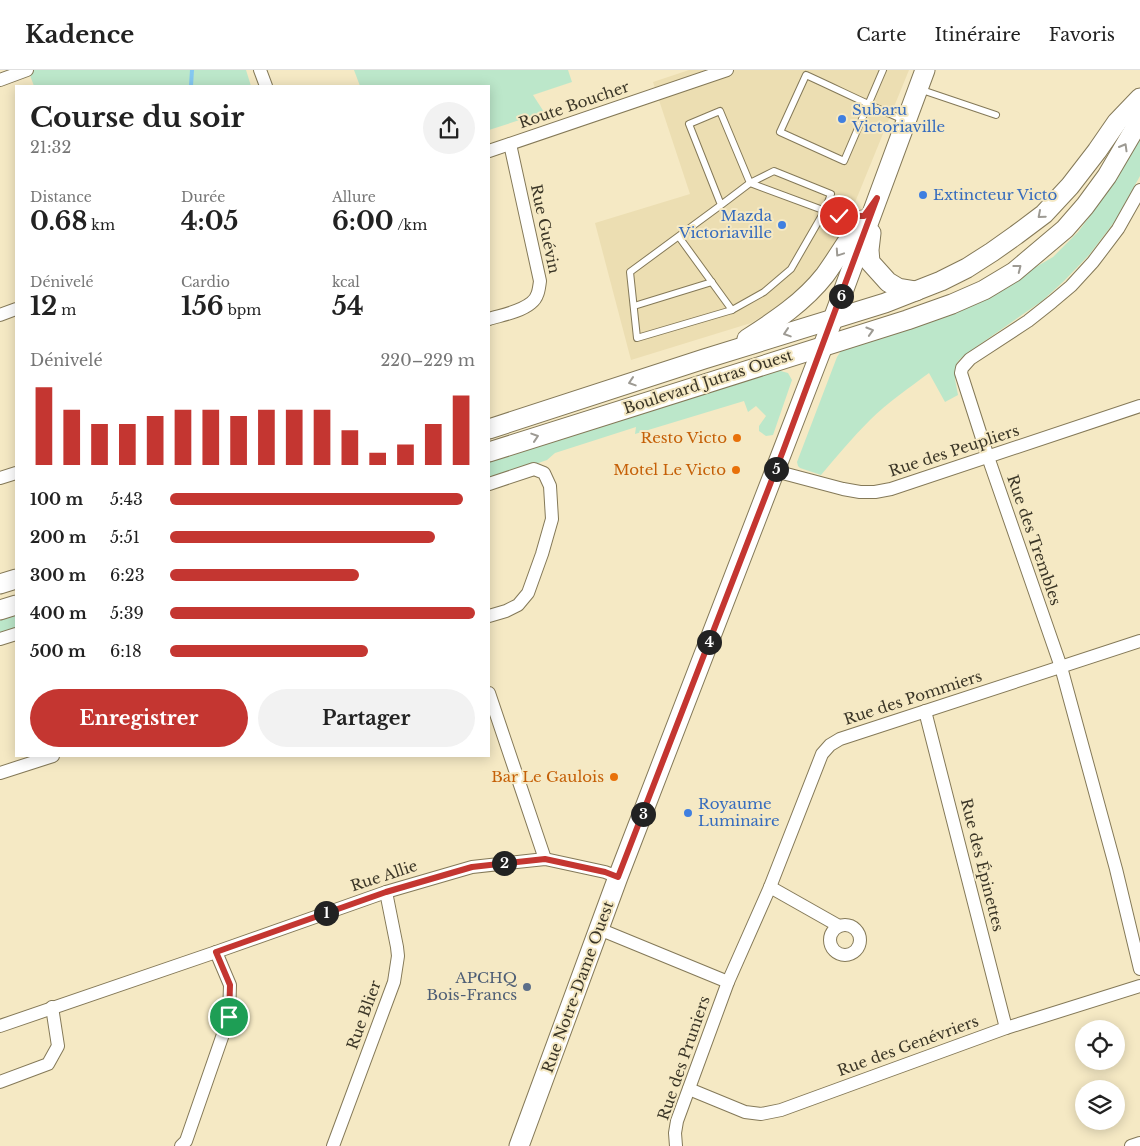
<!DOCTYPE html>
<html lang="fr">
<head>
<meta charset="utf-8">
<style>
  body { margin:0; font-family:"Libre Baskerville",serif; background:#f2f2f2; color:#222; height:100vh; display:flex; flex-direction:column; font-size:19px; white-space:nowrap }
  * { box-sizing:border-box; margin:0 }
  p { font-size:16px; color:#767676 }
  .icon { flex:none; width:28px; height:28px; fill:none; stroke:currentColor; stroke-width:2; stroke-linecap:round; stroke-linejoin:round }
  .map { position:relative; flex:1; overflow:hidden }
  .side { position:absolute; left:15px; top:15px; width:475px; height:672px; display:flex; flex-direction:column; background:#fff; border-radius:0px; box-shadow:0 2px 12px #0003 }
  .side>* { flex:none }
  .buttons { position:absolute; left:1075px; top:950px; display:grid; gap:10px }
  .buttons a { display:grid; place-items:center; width:50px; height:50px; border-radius:50%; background:#fff; box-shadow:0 2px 12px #0003; font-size:25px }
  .pin { position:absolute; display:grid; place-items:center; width:42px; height:42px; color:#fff; margin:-21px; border:2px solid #fff; border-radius:50%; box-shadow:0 1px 5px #0007 }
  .km { position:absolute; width:25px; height:25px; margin:-12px; border-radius:50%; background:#222; color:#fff; font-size:14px; line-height:25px; text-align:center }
  .round { display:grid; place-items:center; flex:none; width:52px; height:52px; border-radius:26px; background:#f2f2f2 }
  .summary { display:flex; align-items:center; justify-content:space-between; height:85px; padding:0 15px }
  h1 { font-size:28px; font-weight:800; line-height:38px }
  .stats { display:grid; grid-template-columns:repeat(3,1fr); gap:8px; height:85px; padding:5px 15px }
  .stats div { display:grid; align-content:center }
  .stats b { font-size:25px; font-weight:800 }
  .stats small { font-size:14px; font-weight:400 }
  .stats p { font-size:14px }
  .chart { height:140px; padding:10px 15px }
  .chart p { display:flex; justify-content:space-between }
  .chart svg { width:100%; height:90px; margin-top:5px; stroke:#c43631; stroke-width:6 }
  .cta { display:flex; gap:10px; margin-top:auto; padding:10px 15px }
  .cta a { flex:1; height:58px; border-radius:30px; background:#c43631; color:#fff; font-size:20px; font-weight:800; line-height:58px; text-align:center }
  .cta a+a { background:#f2f2f2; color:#222 }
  ul { padding:0 15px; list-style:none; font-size:16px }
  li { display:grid; grid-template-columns:80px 60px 1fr; align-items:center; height:38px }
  li i { height:12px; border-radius:6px; background:#c43631 }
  header { display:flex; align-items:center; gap:30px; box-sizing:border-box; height:70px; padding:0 25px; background:#fff; border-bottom:1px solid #e0e0e0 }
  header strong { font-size:24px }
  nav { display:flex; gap:28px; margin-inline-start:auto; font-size:18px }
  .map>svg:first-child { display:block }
  .built { fill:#ecdeb2 }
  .green { fill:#bce7ca }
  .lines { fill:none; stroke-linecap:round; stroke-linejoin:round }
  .stream { stroke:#84c8f1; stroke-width:4 }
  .lane-casing { stroke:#847958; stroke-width:8 }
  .street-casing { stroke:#847958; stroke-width:14 }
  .secondary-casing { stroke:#847958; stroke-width:21 }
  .lane { stroke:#fff; stroke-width:6 }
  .street { stroke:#fff; stroke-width:12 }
  .secondary { stroke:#fff; stroke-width:19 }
  .oneway { stroke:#9d9a93 }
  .route-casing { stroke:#fff; stroke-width:10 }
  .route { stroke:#c43631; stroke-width:6 }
  .shop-dot { fill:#3f7fe0; stroke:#f5e9c4; stroke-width:2 }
  .food-dot { fill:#e8710a; stroke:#f5e9c4; stroke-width:2 }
  .service-dot { fill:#5c6f8a; stroke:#f5e9c4; stroke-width:2 }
  .labels { text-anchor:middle; stroke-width:4; stroke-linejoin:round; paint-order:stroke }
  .street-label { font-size:15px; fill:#3b3627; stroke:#f5e9c4 }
  .shop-label { font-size:15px; fill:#366cbe; stroke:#f5e9c4; text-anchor:start }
  .food-label { font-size:15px; fill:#c56008; stroke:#f5e9c4; text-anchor:end }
  .service-label { font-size:15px; fill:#4e5e75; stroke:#f5e9c4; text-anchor:end }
</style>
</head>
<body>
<header>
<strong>Kadence</strong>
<nav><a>Carte</a><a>Itinéraire</a><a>Favoris</a></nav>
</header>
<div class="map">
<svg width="1140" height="1076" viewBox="0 0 1140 1076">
  <rect width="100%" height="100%" fill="#f5e9c4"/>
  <path class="built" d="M689,0H909L847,152L818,201L798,221L780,235L751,253L631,290L595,153L690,124L653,12Z"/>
  <g class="green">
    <path d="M28,0H246L251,16H34Z"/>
    <path d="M354,0H568L572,12L533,25L544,42L489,60V16H360Z"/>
    <path d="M1140,64V106L1115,151L1089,185L1064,211L1042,231L976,277L960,289L957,293L955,300V309L958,325L945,332L929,303C909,318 888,332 870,350C853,367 837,386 821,405L800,398L798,396L797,392L837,287L841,281L848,276L1005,215L1053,187L1078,162L1107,123Z"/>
    <path d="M777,300L788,303L792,310L773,365L766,366L759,361V356L766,346L756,336L748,342L744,331L635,364L636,357L555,383L547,390L489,410V392Z"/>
    <path d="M16,544V561L0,566V549Z"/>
  </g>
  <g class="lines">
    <path class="stream" d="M191,16L192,0"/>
    <g class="lane-casing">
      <g id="lane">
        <path d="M883,0L844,91L780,62L806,5C839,20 871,36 904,50"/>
        <path d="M919,19L996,45"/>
        <path d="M721,135L750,113L774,101L831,124L825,140L791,199L764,222L732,240L637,268L630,202L721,135L689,54L720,41L750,113L839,146H861"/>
        <path d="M679,167L732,240"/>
        <path d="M634,236L712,212"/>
      </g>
    </g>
    <g class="street-casing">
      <g id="street">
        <path d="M260,0L266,16"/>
        <path d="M0,10L27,0"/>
        <path d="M489,81L727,0"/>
        <path d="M1140,120L1118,159L1093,192L1071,216L1052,232L1028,251L970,289L962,298L961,303L988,387L1061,597L1116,799L1140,899"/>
        <path d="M0,245L16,239"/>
        <path d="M489,249C502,245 520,242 531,233C538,228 539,219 540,211L510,74"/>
        <path d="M775,401L843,419L860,422H875L891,419L1140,336"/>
        <path d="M0,408L16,403"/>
        <path d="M489,414L534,399L544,403L550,416L552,449L542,484L528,523L518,535L506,541L489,546"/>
        <path d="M0,569L16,564"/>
        <path d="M489,623L545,789"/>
        <path d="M925,641L1006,958"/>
        <path d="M0,703L53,686"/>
        <path d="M770,817L839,856"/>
        <circle cx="845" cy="870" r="15"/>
        <path d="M599,859L728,912"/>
        <path d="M0,956L216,882L386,822L472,797L545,789L605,802L618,807"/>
        <path d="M0,1012L48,994L58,976L52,937"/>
        <path d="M689,1019L745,1042L761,1044L781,1040L1006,958L1140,916"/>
        <path d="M181,1076L186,1071L229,947L230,915L216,882"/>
        <path d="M333,1076L394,912L398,886L397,877L386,822"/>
        <path d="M676,1076L675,1063L677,1051L728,912L770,817L822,684L830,675L840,669L1140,571"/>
        <path d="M1131,1076L1140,1073"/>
      </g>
    </g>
    <g class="secondary-casing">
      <g id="secondary">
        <path d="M871,163L869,180L870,192L888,212L898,218L916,221"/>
        <path d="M747,269C775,251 804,232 825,205C838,187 849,168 862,150"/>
        <path d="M489,359L704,289L885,233L941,211L967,198L992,182L1016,165L1044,144L1070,116L1097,81L1117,52L1140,28"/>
        <path d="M489,382L907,250L952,234L984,220L1014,202L1065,159L1085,136L1107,106L1134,60L1140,44"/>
        <path d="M0,514L16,509"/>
        <path d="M0,540L16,535"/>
        <path d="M519,1076L618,807L823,276L925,0"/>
      </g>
    </g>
    <use href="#lane" class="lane"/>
    <use href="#street" class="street"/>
    <use href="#secondary" class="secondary"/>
  </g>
  <defs><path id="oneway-chevron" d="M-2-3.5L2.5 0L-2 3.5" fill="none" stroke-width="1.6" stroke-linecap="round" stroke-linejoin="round" transform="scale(1.25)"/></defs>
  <g class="oneway">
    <use href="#oneway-chevron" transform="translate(1124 77) rotate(-60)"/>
    <use href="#oneway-chevron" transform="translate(1041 145) rotate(139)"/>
    <use href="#oneway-chevron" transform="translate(839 183) rotate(124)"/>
    <use href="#oneway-chevron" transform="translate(1018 198) rotate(-38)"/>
    <use href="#oneway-chevron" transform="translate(870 261) rotate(-17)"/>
    <use href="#oneway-chevron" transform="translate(787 263) rotate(162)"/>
    <use href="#oneway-chevron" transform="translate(632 312) rotate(162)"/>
    <use href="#oneway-chevron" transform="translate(535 367) rotate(-18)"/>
  </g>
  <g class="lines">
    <g class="route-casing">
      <path id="route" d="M229,947L230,915L216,882L386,822L472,797L545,789L605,802L618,807L783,381L877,128L864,146H839"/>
    </g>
    <use href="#route" class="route"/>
  </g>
  <g class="shop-dot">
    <circle cx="842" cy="49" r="5"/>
    <circle cx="923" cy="125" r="5"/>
    <circle cx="782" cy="155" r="5"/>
    <circle cx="688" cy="743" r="5"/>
  </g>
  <g class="food-dot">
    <circle cx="737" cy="368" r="5"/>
    <circle cx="736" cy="400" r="5"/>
    <circle cx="614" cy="707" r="5"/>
  </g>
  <circle class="service-dot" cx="527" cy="917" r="5"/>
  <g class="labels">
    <g class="street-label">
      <text transform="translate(574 35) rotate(-19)" y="5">Route Boucher</text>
      <text transform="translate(545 159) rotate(78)" y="5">Rue Guévin</text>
      <text transform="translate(708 312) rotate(-18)" y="5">Boulevard Jutras Ouest</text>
      <text transform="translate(954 381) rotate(-18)" y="5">Rue des Peupliers</text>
      <text transform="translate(1034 470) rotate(71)" y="5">Rue des Trembles</text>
      <text transform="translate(913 628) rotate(-18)" y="5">Rue des Pommiers</text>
      <text transform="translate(982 795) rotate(76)" y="5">Rue des Épinettes</text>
      <text transform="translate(384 806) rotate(-18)" y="5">Rue Allie</text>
      <text transform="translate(578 917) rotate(-70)" y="5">Rue Notre-Dame Ouest</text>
      <text transform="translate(364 945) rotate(-70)" y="5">Rue Blier</text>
      <text transform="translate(908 976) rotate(-20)" y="5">Rue des Genévriers</text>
      <text transform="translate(684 988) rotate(-71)" y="5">Rue des Pruniers</text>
    </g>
    <g class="shop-label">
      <text x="852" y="45">Subaru<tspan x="852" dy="17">Victoriaville</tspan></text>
      <text x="933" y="130">Extincteur Victo</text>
      <text x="772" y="151" text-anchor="end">Mazda<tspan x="772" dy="17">Victoriaville</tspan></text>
      <text x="698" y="739">Royaume<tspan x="698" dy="17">Luminaire</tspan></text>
    </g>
    <g class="food-label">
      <text x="727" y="373">Resto Victo</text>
      <text x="726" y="405">Motel Le Victo</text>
      <text x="604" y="712">Bar Le Gaulois</text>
    </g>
    <g class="service-label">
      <text x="517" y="913">APCHQ<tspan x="517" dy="17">Bois-Francs</tspan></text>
    </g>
  </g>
</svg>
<div class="buttons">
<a><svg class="icon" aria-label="locate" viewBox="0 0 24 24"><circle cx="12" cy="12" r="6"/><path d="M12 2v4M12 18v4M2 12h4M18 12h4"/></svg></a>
<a><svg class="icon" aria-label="layers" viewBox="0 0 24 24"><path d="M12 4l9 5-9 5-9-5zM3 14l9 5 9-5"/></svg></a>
</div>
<div class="pin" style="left:229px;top:947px;background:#1e9e55"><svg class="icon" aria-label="arrive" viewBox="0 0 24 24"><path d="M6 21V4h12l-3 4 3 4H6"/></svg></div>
<div class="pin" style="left:839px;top:146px;background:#d93025"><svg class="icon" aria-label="check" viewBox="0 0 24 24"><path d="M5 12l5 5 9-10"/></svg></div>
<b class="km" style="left:326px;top:843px">1</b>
<b class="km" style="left:504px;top:793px">2</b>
<b class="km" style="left:643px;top:744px">3</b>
<b class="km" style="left:709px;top:572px">4</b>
<b class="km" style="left:776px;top:399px">5</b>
<b class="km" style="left:841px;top:226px">6</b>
<section class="side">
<div class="summary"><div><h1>Course du soir</h1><p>21:32</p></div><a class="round"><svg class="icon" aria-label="share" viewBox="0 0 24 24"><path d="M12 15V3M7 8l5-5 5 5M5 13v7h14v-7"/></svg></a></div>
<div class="stats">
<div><p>Distance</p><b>0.68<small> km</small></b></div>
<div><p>Durée</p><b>4:05</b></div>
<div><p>Allure</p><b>6:00<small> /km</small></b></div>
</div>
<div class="stats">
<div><p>Dénivelé</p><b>12<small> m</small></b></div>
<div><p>Cardio</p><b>156<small> bpm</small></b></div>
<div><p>kcal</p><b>54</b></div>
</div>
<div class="chart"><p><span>Dénivelé</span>220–229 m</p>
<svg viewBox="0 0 160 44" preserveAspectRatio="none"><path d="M5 44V6M15 44V17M25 44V24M35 44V24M45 44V20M55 44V17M65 44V17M75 44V20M85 44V17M95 44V17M105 44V17M115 44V27M125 44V38M135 44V34M145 44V24M155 44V10"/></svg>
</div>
<ul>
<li><b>100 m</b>5:43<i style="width:96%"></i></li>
<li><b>200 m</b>5:51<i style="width:87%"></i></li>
<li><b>300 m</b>6:23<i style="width:62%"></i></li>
<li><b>400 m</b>5:39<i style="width:100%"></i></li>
<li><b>500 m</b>6:18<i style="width:65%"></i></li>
</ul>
<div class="cta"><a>Enregistrer</a><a>Partager</a></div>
</section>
</div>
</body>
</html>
